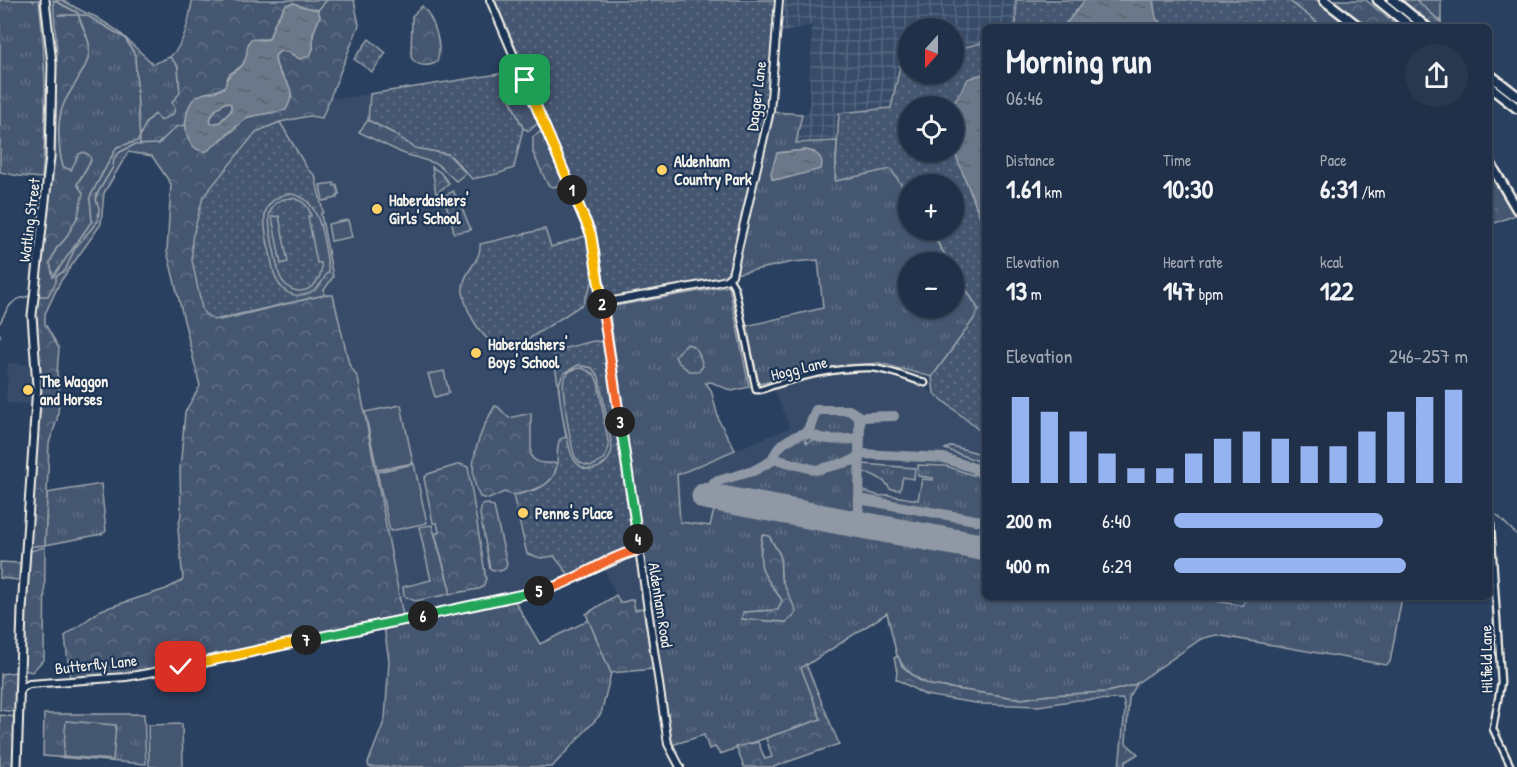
<!DOCTYPE html>
<html lang="en">
<head>
<meta charset="utf-8">
<style>
  body { margin:0; font-family:"Patrick Hand",sans-serif; background:#28384f; color:#f1f3f6; height:100vh; display:flex; flex-direction:column; font-size:22px; white-space:nowrap }
  * { box-sizing:border-box; margin:0 }
  p { font-size:20px; color:#a2a9b4 }
  .icon { flex:none; width:33px; height:33px; fill:none; stroke:currentColor; stroke-width:2; stroke-linecap:round; stroke-linejoin:round }
  .map { position:relative; flex:1; overflow:hidden }
  .details { position:absolute; left:982px; top:24px; width:510px; height:576px; display:flex; flex-direction:column; background:#203048; border-radius:9px; box-shadow:0 2px 4px #0004,0 0 0 2px #3d4b60 }
  .details>* { flex:none }
  .needle { width:39px; rotate:201deg }
  .fabs { position:absolute; left:898px; top:18px; display:grid; gap:12px }
  .fabs a { display:grid; place-items:center; width:66px; height:66px; border-radius:50%; background:#203048; box-shadow:0 2px 4px #0004,0 0 0 2px #3d4b60; font-size:30px }
  .pin { position:absolute; display:grid; place-items:center; width:51px; height:51px; color:#fff; margin:-26px; border-radius:12px; box-shadow:0 3px 9px #0006 }
  .km { position:absolute; width:30px; height:30px; margin:-15px; border-radius:50%; background:#222; color:#fff; font-size:16px; line-height:30px; text-align:center }
  .round { display:grid; place-items:center; flex:none; width:63px; height:63px; border-radius:32px; background:#28384f }
  .headline { display:flex; align-items:center; justify-content:space-between; height:102px; padding:0 24px }
  h1 { font-size:33px; font-weight:700; line-height:45px }
  .figures { display:grid; grid-template-columns:repeat(3,1fr); gap:9px; height:102px; padding:6px 24px }
  .figures div { display:grid; align-content:center }
  .figures b { font-size:26px; font-weight:700 }
  .figures small { font-size:16px; font-weight:400 }
  .figures p { font-size:16px }
  .chart { height:168px; padding:12px 24px }
  .chart p { display:flex; justify-content:space-between }
  .chart svg { width:100%; height:108px; margin-top:6px; stroke:#95b2f1; stroke-width:6 }
  ul { padding:0 24px; list-style:none; font-size:20px }
  li { display:grid; grid-template-columns:96px 72px 1fr; align-items:center; height:45px }
  li i { height:15px; border-radius:8px; background:#95b2f1 }
  .map>svg:first-child { display:block }
  .built { fill:#374c69 }
  .industrial { fill:url(#industrial-grid) }
  .grass { fill:url(#grass-tufts); stroke:#9ca4ac; stroke-width:1.5; fill-rule:evenodd }
  .forest { fill:url(#forest-crowns); stroke:#9ca4ac; stroke-width:1.5; fill-rule:evenodd }
  .park { fill:url(#park-dots); stroke:#9ca4ac; stroke-width:1.5; fill-rule:evenodd }
  .garden { fill:#445771; stroke:#9ca4ac; stroke-width:1.5; fill-rule:evenodd }
  .water { fill:url(#water-ripples); stroke:#a1a8b0; stroke-width:1.5; fill-rule:evenodd }
  .lines { fill:none; stroke-linecap:round; stroke-linejoin:round }
  .stream { stroke:#a1a8b0; stroke-width:1.5 }
  .taxiway { stroke:#8f98a4; stroke-width:10 }
  .runway { stroke:#8f98a4; stroke-width:27 }
  .street-casing { stroke:#f4f1e8; stroke-width:9 }
  .secondary-casing { stroke:#f4f1e8; stroke-width:10 }
  .primary-casing { stroke:#f4f1e8; stroke-width:11 }
  .highway-casing { stroke:#f4f1e8; stroke-width:13 }
  .street { stroke:#1d3557; stroke-width:4.5 }
  .secondary { stroke:#1d3557; stroke-width:6 }
  .primary { stroke:#1d3557; stroke-width:7 }
  .highway { stroke:#1d3557; stroke-width:8 }
  .split-1-casing { stroke:#fff; stroke-width:12 }
  .split-2-casing { stroke:#fff; stroke-width:12 }
  .split-3-casing { stroke:#fff; stroke-width:12 }
  .split-4-casing { stroke:#fff; stroke-width:12 }
  .split-5-casing { stroke:#fff; stroke-width:12 }
  .split-6-casing { stroke:#fff; stroke-width:12 }
  .split-7-casing { stroke:#fff; stroke-width:12 }
  .split-8-casing { stroke:#fff; stroke-width:12 }
  .split-1 { stroke:#f5b400; stroke-width:8 }
  .split-2 { stroke:#f5b400; stroke-width:8 }
  .split-3 { stroke:#f0652b; stroke-width:8 }
  .split-4 { stroke:#22a559; stroke-width:8 }
  .split-5 { stroke:#f0652b; stroke-width:8 }
  .split-6 { stroke:#22a559; stroke-width:8 }
  .split-7 { stroke:#22a559; stroke-width:8 }
  .split-8 { stroke:#f5b400; stroke-width:8 }
  .poi-dot { fill:#ffd166; stroke:#1d3557; stroke-width:2 }
  .labels { text-anchor:middle; stroke-width:4.5; stroke-linejoin:round; paint-order:stroke }
  .street-label { font-size:16px; fill:#f4f1e8; stroke:#1d3557 }
  .poi-label { font-size:16px; font-weight:bold; fill:#f4f1e8; stroke:#1d3557; text-anchor:start }
</style>
</head>
<body>
<div class="map">
<svg width="1517" height="767" viewBox="0 0 1517 767">
  <defs>
    <pattern id="industrial-grid" width="8" height="8" patternUnits="userSpaceOnUse" patternTransform="scale(1.5)"><rect width="8" height="8" fill="#374c69"/><path d="M0 4h8M4 0v8" fill="none" stroke="#55667e"/></pattern>
    <pattern id="grass-tufts" width="24" height="20" patternUnits="userSpaceOnUse" patternTransform="scale(1.5)"><rect width="24" height="20" fill="#445771"/><path d="M3 7l-1-3M5 7V3M7 7l1-3M15 17l-1-3M17 17v-4M19 17l1-3" fill="none" stroke="#607085"/></pattern>
    <pattern id="forest-crowns" width="20" height="18" patternUnits="userSpaceOnUse" patternTransform="scale(1.5)"><rect width="20" height="18" fill="#445771"/><path d="M2 6a3 3 0 1 1 6 0M12 15a3 3 0 1 1 6 0" fill="none" stroke="#607085"/></pattern>
    <pattern id="park-dots" width="8" height="8" patternUnits="userSpaceOnUse" patternTransform="scale(1.5)"><rect width="8" height="8" fill="#445771"/><path d="M2 2h.1M6 6h.1" fill="none" stroke="#607085" stroke-width="1.8" stroke-linecap="round"/></pattern>
    <pattern id="water-ripples" width="26" height="14" patternUnits="userSpaceOnUse" patternTransform="scale(1.5)"><rect width="26" height="14" fill="#6a788a"/><path d="M2 4q2-2 4 0t4 0M15 11q2-2 4 0t4 0" fill="none" stroke="#5b626b"/></pattern>
  </defs>
  <rect width="100%" height="100%" fill="#2a4060"/>
  <filter id="ink" filterUnits="userSpaceOnUse"><feTurbulence type="fractalNoise" baseFrequency=".0167" numOctaves="2"/><feDisplacementMap in="SourceGraphic" scale="12" xChannelSelector="R" yChannelSelector="G"/><feConvolveMatrix kernelMatrix="1 2 1 2 8 2 1 2 1" color-interpolation-filters="sRGB"/></filter>
  <g filter="url(#ink)">
    <g class="built">
      <path d="M517,70L588,235L635,547L549,587L403,616L358,378L349,364L333,295H324L256,132L329,97L345,98Z"/>
      <path d="M8,363L32,365L34,382L32,404L6,403Z"/>
      <path d="M847,373L879,374L928,389L985,434L986,597H1402L1390,662L1386,665L1216,635L1201,639L1136,682L1125,696L901,672L887,613L763,692L628,454L622,399L702,375L711,390L719,421L735,450L790,428L774,389L809,378Z"/>
      <path d="M633,555L636,558L643,608L634,610L620,603L603,567Z"/>
    </g>
    <path class="industrial" d="M783,0H1016V27H986L985,42L954,50V28H909V58H902L891,109L839,113L837,141L796,143L802,114H809L812,25L780,33Z"/>
    <g class="grass">
      <path d="M0,0H39C46,59 47,119 42,178L19,176L0,172Z"/>
      <path d="M54,0H62L84,12L96,17L118,31L153,64L170,57L178,66L180,93L173,114L160,121L154,115L146,123L138,141L117,147L90,197L92,221L53,277L50,263L56,249L65,239L78,216L77,184L90,163L71,170L63,167C58,149 56,121 64,103C72,85 92,65 89,44C87,34 80,24 78,13Z"/>
      <path d="M1416,0H1441V22Z"/>
      <path d="M774,112L802,114L796,143L837,141L835,181L891,168L909,197V230H929L950,262H909V308H954V269L974,302L954,230V184L951,168L985,229L977,326L960,339L932,377L879,363L812,371L759,384L746,326L823,308L818,260L793,262L735,274ZM805,150L814,152L783,179H772L777,153Z"/>
      <path d="M729,286L749,387L732,391L711,382L706,383L711,390L719,421L735,450L677,475L680,522L710,526L715,506L985,557L986,597H1195L1243,606L1246,597L1350,599L1355,597H1402L1390,662L1386,665L1216,635L1201,639L1134,685L1108,692L1050,695L1022,699L930,685C921,681 912,675 905,668C901,664 900,659 897,656L887,613L802,668L821,719L720,754L715,747L709,749L704,735L672,745L628,454L609,307ZM762,535L769,536L780,555L781,578L790,602L786,622L742,619L744,612L778,610L782,600C763,574 757,568 762,535Z"/>
      <path d="M444,371L449,393L435,397L428,374Z"/>
      <path d="M846,413L855,420V437L842,438L815,434L813,432L819,414Z"/>
      <path d="M807,435H809L805,440L807,443L814,439L842,443L855,441V455L853,459L813,468L776,457L783,445Z"/>
      <path d="M952,446L985,455V475L977,466L978,461L945,449Z"/>
      <path d="M774,462L816,472L856,462L855,513L718,489L716,484L756,472Z"/>
      <path d="M862,464L915,468L914,479L903,477L900,490L890,489C886,480 871,473 862,472Z"/>
      <path d="M918,465L946,466L973,475L975,471L985,481V539L865,515L862,510V494L865,491L879,496L888,495L918,500L922,479L933,480V478L918,476Z"/>
      <path d="M101,484L106,531L102,534L45,545L47,493Z"/>
      <path d="M432,525L450,589L449,594L415,601L404,596L403,587L431,580L419,527Z"/>
      <path d="M0,562L20,563L19,580L0,578Z"/>
      <path d="M514,600L540,644L589,620L611,673L601,714L552,767H369L368,763L385,719L389,661L384,627Z"/>
      <path d="M44,714H144L146,764L43,756Z"/>
    </g>
    <g class="forest">
      <path d="M53,0L78,13C80,24 87,34 89,44C92,65 72,85 64,103C56,121 58,149 63,167L71,170L79,154L84,152L89,155L91,160L77,184L83,193L78,216L65,239L56,249L50,263L53,277L92,221L90,197L117,147L138,141L146,123L155,114L160,121L173,114L175,109L172,102L180,93L178,66L170,57C185,43 189,20 192,1L223,3L229,0H354L359,25L322,118L309,116L280,122L256,132L237,157L220,320L324,295H333L349,364L358,378L403,616L176,665L125,674L70,678L65,636L101,610L166,589L183,580L178,529L181,514L180,470L185,412L200,386L167,251L171,184L152,156L128,152L104,193L101,224L60,282L45,314V324L59,348L57,373L60,395L57,420L49,443L45,545L30,547L34,474L35,323L39,291L38,280L46,225L55,145L57,52ZM294,3L300,6L318,10L320,16L313,34V49L300,59L288,52L280,51L275,56C275,72 289,81 292,97L279,111L248,117L239,123L234,130L207,151L185,125C188,111 191,98 206,93C214,91 219,91 225,86L228,77L242,66L257,39H269L275,22L286,5Z"/>
      <path d="M1288,0H1318L1333,13L1355,27H1323Z"/>
      <path d="M1329,0H1366L1398,27H1365Z"/>
      <path d="M1401,0H1416L1441,22V27H1436Z"/>
      <path d="M422,6C434,18 443,45 437,62C429,67 416,67 411,57L412,16Z"/>
      <path d="M517,70L539,122L529,131L523,128C514,110 508,93 505,73Z"/>
      <path d="M226,102L231,104V111L220,122L212,124L210,122C211,112 218,108 226,102Z"/>
      <path d="M368,120L393,133L415,148L448,154L466,173L456,181L437,164L402,153L359,132Z"/>
      <path d="M543,130L564,180L555,187L550,186L547,183L533,153V137Z"/>
      <path d="M432,167L440,172L449,183L436,194Z"/>
      <path d="M1490,168L1515,215L1490,225Z"/>
      <path d="M453,191L460,203L471,230L454,233L451,218L443,197Z"/>
      <path d="M687,344C700,347 699,356 703,366L699,371H689L678,362L675,357L684,346Z"/>
      <path d="M495,406L498,407L509,418L531,413V456C537,465 547,463 557,463L554,476L544,486L520,494L513,495L504,492L489,499L480,497C464,468 480,431 495,406Z"/>
      <path d="M460,464L468,467L486,579L483,587L479,589L449,594L450,589L435,534L439,532L437,523H433L424,478L428,474Z"/>
      <path d="M488,504L494,507L507,564L505,569L500,571L490,569L480,514L482,505Z"/>
      <path d="M762,535L769,536L780,555L781,578L796,611L793,617L786,622L742,619L743,612L778,610L782,600C761,570 758,572 762,535Z"/>
      <path d="M45,547L44,659L32,672L23,670L30,551Z"/>
      <path d="M616,595L620,603L633,599L635,610L643,608L653,669L611,673L586,614Z"/>
      <path d="M898,656L902,666L920,681L930,685L1022,699L1050,695L1108,692L1137,684L1129,698L1126,743L1138,754L1125,762V767H1119L1125,710L1123,699L1078,700L1038,706L982,704L925,695L896,679L897,671L894,658Z"/>
      <path d="M806,664L839,744L773,767H744L736,747L758,742L765,759L772,757L766,738L821,719L801,668Z"/>
      <path d="M16,672L17,712L0,710L1,674Z"/>
      <path d="M0,715L16,717L14,767H0Z"/>
    </g>
    <g class="park">
      <path d="M495,0H777L770,102L732,267L723,278L607,299L595,232Z"/>
      <path d="M1016,0H1288L1323,27H1016Z"/>
      <path d="M369,39L386,53L372,72L354,59Z"/>
      <path d="M985,42V435L934,393L932,377L973,320L979,310L954,269V262H950L929,230H954V184H909V197L891,169L835,181L839,113L891,108L902,57L909,58V74H954V50ZM909,106H954V152H909Z"/>
      <path d="M505,73L510,100L523,128L514,168L497,174L472,179L454,159L448,154L415,148L393,133L368,120L370,94Z"/>
      <path d="M280,122L308,170L315,175L323,212L321,214L333,277L324,290V295L214,320L205,314L202,309L192,260V239L203,197L256,132Z"/>
      <path d="M545,229L551,247L588,235L595,275L583,304L518,346L495,348C493,341 487,340 483,334C473,323 465,306 463,292C461,272 482,262 480,244Z"/>
      <path d="M594,341L605,342L635,547L570,576L554,556L541,558L527,554L513,495C533,492 556,486 557,463C558,454 556,447 560,439L566,437L553,351Z"/>
    </g>
    <g class="garden">
      <path d="M334,183V186L337,185L339,194L337,195V198L323,201L320,185Z"/>
      <path d="M287,194C323,193 324,246 329,273L326,274C319,294 293,305 279,284C273,276 272,263 270,253C265,230 255,202 287,194ZM292,198C302,200 309,206 311,216H308L317,263H321C325,282 302,301 286,285C278,278 277,265 275,255C271,234 258,199 292,198Z"/>
      <path d="M279,216L288,262L281,264L272,217Z"/>
      <path d="M348,220L352,237L331,241L328,224Z"/>
      <path d="M578,365L592,368L599,377L612,447C612,466 587,478 575,461C568,453 559,399 559,387C559,381 561,378 564,373ZM582,368L594,374L598,382L609,447L604,460L592,466C585,465 579,464 576,458C571,451 561,386 564,379C567,371 574,368 582,368Z"/>
      <path d="M401,405L413,463L377,470L365,412Z"/>
      <path d="M414,464L427,523L390,531L377,472Z"/>
      <path d="M66,721L116,725L113,760L63,756Z"/>
      <path d="M182,724L183,767H149L148,725Z"/>
    </g>
    <g class="water">
      <path d="M1085,0H1153L1156,18L1164,27H1063Z"/>
      <path d="M294,3L300,6L318,10L320,16L313,34V49L310,56L300,59L288,52L280,51L275,56C275,82 302,81 286,110L248,117L207,151C199,152 193,148 189,140C183,129 185,105 196,97C204,91 215,94 223,88C227,85 226,80 229,76C232,71 240,69 243,64C249,56 245,45 251,39L263,40L269,39L275,22L286,5ZM226,102L231,104V111L220,122L212,124L210,122C211,112 218,107 226,102Z"/>
      <path d="M985,73H986L985,229L954,151V106H952L968,79Z"/>
      <path d="M805,150C816,152 825,157 821,169L783,179H772L771,173L777,153Z"/>
    </g>
    <g class="lines">
      <g class="stream">
        <path d="M32,0L34,2"/>
        <path d="M318,10L327,0"/>
        <path d="M58,15H86L125,38L135,55L140,144"/>
        <path d="M36,296H48L56,282V276L65,271L75,248L98,221L99,208L96,200L97,194L113,167L114,158L120,152L134,145L158,144L176,127L185,125"/>
        <path d="M0,323C8,306 12,298 31,296"/>
        <path d="M0,334V338"/>
        <path d="M1497,515L1517,535"/>
      </g>
      <g class="taxiway">
        <path d="M807,432C821,442 844,440 860,438"/>
        <path d="M772,460C779,442 790,438 807,432L816,410H849L860,417L894,416"/>
        <path d="M716,498L711,493L714,482L753,471L775,459L816,470L852,461L861,454L944,458L974,468L986,478"/>
        <path d="M859,499L986,522"/>
        <path d="M859,516L862,523L870,527"/>
        <path d="M850,523L856,521L859,516L860,417"/>
        <path d="M981,548L986,524"/>
      </g>
      <path class="runway" d="M705,496L986,548"/>
      <g class="street-casing">
        <g id="street">
          <path d="M729,278L735,288L756,390H760C795,378 833,367 870,368C888,369 908,378 925,383"/>
          <path d="M1490,510L1501,682L1493,729L1511,767"/>
        </g>
      </g>
      <g class="secondary-casing">
        <g id="secondary">
          <path d="M490,0L593,241L668,744L680,767"/>
          <path d="M602,303L718,282L726,280L732,275L770,111L779,0"/>
          <path d="M20,689L29,684L126,677L181,667L549,589L639,550"/>
        </g>
      </g>
      <g class="primary-casing">
        <path id="primary" d="M17,767L22,610L37,386L32,315L50,157L52,64L45,0"/>
      </g>
      <g class="highway-casing">
        <g id="highway">
          <path d="M1324,0L1359,27"/>
          <path d="M1378,0L1411,27"/>
          <path d="M1393,0L1426,27"/>
          <path d="M1490,75L1517,96"/>
          <path d="M1490,87L1517,108"/>
          <path d="M1490,163L1517,209"/>
        </g>
      </g>
      <use href="#street" class="street"/>
      <use href="#secondary" class="secondary"/>
      <use href="#primary" class="primary"/>
      <use href="#highway" class="highway"/>
    </g>
  </g>
  <g class="lines" filter="url(#ink)">
    <g class="split-1-casing">
      <path id="split-1" d="M525,80L572,190"/>
    </g>
    <g class="split-2-casing">
      <path id="split-2" d="M572,190L591,234L602,304"/>
    </g>
    <g class="split-3-casing">
      <path id="split-3" d="M602,304L620,422"/>
    </g>
    <g class="split-4-casing">
      <path id="split-4" d="M620,422L638,539"/>
    </g>
    <g class="split-5-casing">
      <path id="split-5" d="M539,591C575,584 606,556 639,550L638,539"/>
    </g>
    <g class="split-6-casing">
      <path id="split-6" d="M423,616L539,591"/>
    </g>
    <g class="split-7-casing">
      <path id="split-7" d="M306,640L423,616"/>
    </g>
    <g class="split-8-casing">
      <path id="split-8" d="M181,667L306,640"/>
    </g>
    <use href="#split-1" class="split-1"/>
    <use href="#split-2" class="split-2"/>
    <use href="#split-3" class="split-3"/>
    <use href="#split-4" class="split-4"/>
    <use href="#split-5" class="split-5"/>
    <use href="#split-6" class="split-6"/>
    <use href="#split-7" class="split-7"/>
    <use href="#split-8" class="split-8"/>
  </g>
  <g class="poi-dot">
    <circle cx="662" cy="170" r="6"/>
    <circle cx="377" cy="209" r="6"/>
    <circle cx="476" cy="353" r="6"/>
    <circle cx="28" cy="390" r="6"/>
    <circle cx="523" cy="513" r="6"/>
  </g>
  <g class="labels">
    <g class="street-label">
      <text transform="translate(756 96) rotate(-83)" y="6">Dagger Lane</text>
      <text transform="translate(29 220) rotate(-83)" y="6">Watling Street</text>
      <text transform="translate(799 368) rotate(-14)" y="6">Hogg Lane</text>
      <text transform="translate(661 605) rotate(81)" y="6">Aldenham Road</text>
      <text transform="translate(1486 659) rotate(-91)" y="6">Hilfield Lane</text>
      <text transform="translate(96 664) rotate(-6)" y="6">Butterfly Lane</text>
    </g>
    <g class="poi-label">
      <text x="674" y="167">Aldenham<tspan x="674" dy="18">Country Park</tspan></text>
      <text x="389" y="206">Haberdashers'<tspan x="389" dy="18">Girls' School</tspan></text>
      <text x="488" y="350">Haberdashers'<tspan x="488" dy="18">Boys' School</tspan></text>
      <text x="40" y="387">The Waggon<tspan x="40" dy="18">and Horses</tspan></text>
      <text x="535" y="519">Penne's Place</text>
    </g>
  </g>
</svg>
<div class="fabs">
<a><svg class="needle" viewBox="-14 -14 28 28"><path d="M0-13l5 13h-10z" fill="#e53935"/><path d="M0 13l5-13h-10z" fill="#a2a9b4"/></svg></a>
<a><svg class="icon" aria-label="locate" viewBox="0 0 24 24"><circle cx="12" cy="12" r="6"/><path d="M12 2v4M12 18v4M2 12h4M18 12h4"/></svg></a>
<a>+</a>
<a>−</a>
</div>
<div class="pin" style="left:525px;top:80px;background:#1e9e55"><svg class="icon" aria-label="arrive" viewBox="0 0 24 24"><path d="M6 21V4h12l-3 4 3 4H6"/></svg></div>
<div class="pin" style="left:181px;top:667px;background:#d93025"><svg class="icon" aria-label="check" viewBox="0 0 24 24"><path d="M5 12l5 5 9-10"/></svg></div>
<b class="km" style="left:572px;top:190px">1</b>
<b class="km" style="left:602px;top:304px">2</b>
<b class="km" style="left:620px;top:422px">3</b>
<b class="km" style="left:638px;top:539px">4</b>
<b class="km" style="left:539px;top:591px">5</b>
<b class="km" style="left:423px;top:616px">6</b>
<b class="km" style="left:306px;top:640px">7</b>
<section class="details">
<div class="headline"><div><h1>Morning run</h1><p>06:46</p></div><a class="round"><svg class="icon" aria-label="share" viewBox="0 0 24 24"><path d="M12 15V3M7 8l5-5 5 5M5 13v7h14v-7"/></svg></a></div>
<div class="figures">
<div><p>Distance</p><b>1.61<small> km</small></b></div>
<div><p>Time</p><b>10:30</b></div>
<div><p>Pace</p><b>6:31<small> /km</small></b></div>
</div>
<div class="figures">
<div><p>Elevation</p><b>13<small> m</small></b></div>
<div><p>Heart rate</p><b>147<small> bpm</small></b></div>
<div><p>kcal</p><b>122</b></div>
</div>
<div class="chart"><p><span>Elevation</span>246–257 m</p>
<svg viewBox="0 0 160 44" preserveAspectRatio="none"><path d="M5 44V9M15 44V15M25 44V23M35 44V32M45 44V38M55 44V38M65 44V32M75 44V26M85 44V23M95 44V26M105 44V29M115 44V29M125 44V23M135 44V15M145 44V9M155 44V6"/></svg>
</div>
<ul>
<li><b>200 m</b>6:40<i style="width:71%"></i></li>
<li><b>400 m</b>6:29<i style="width:79%"></i></li>
</ul>
</section>
</div>
</body>
</html>
